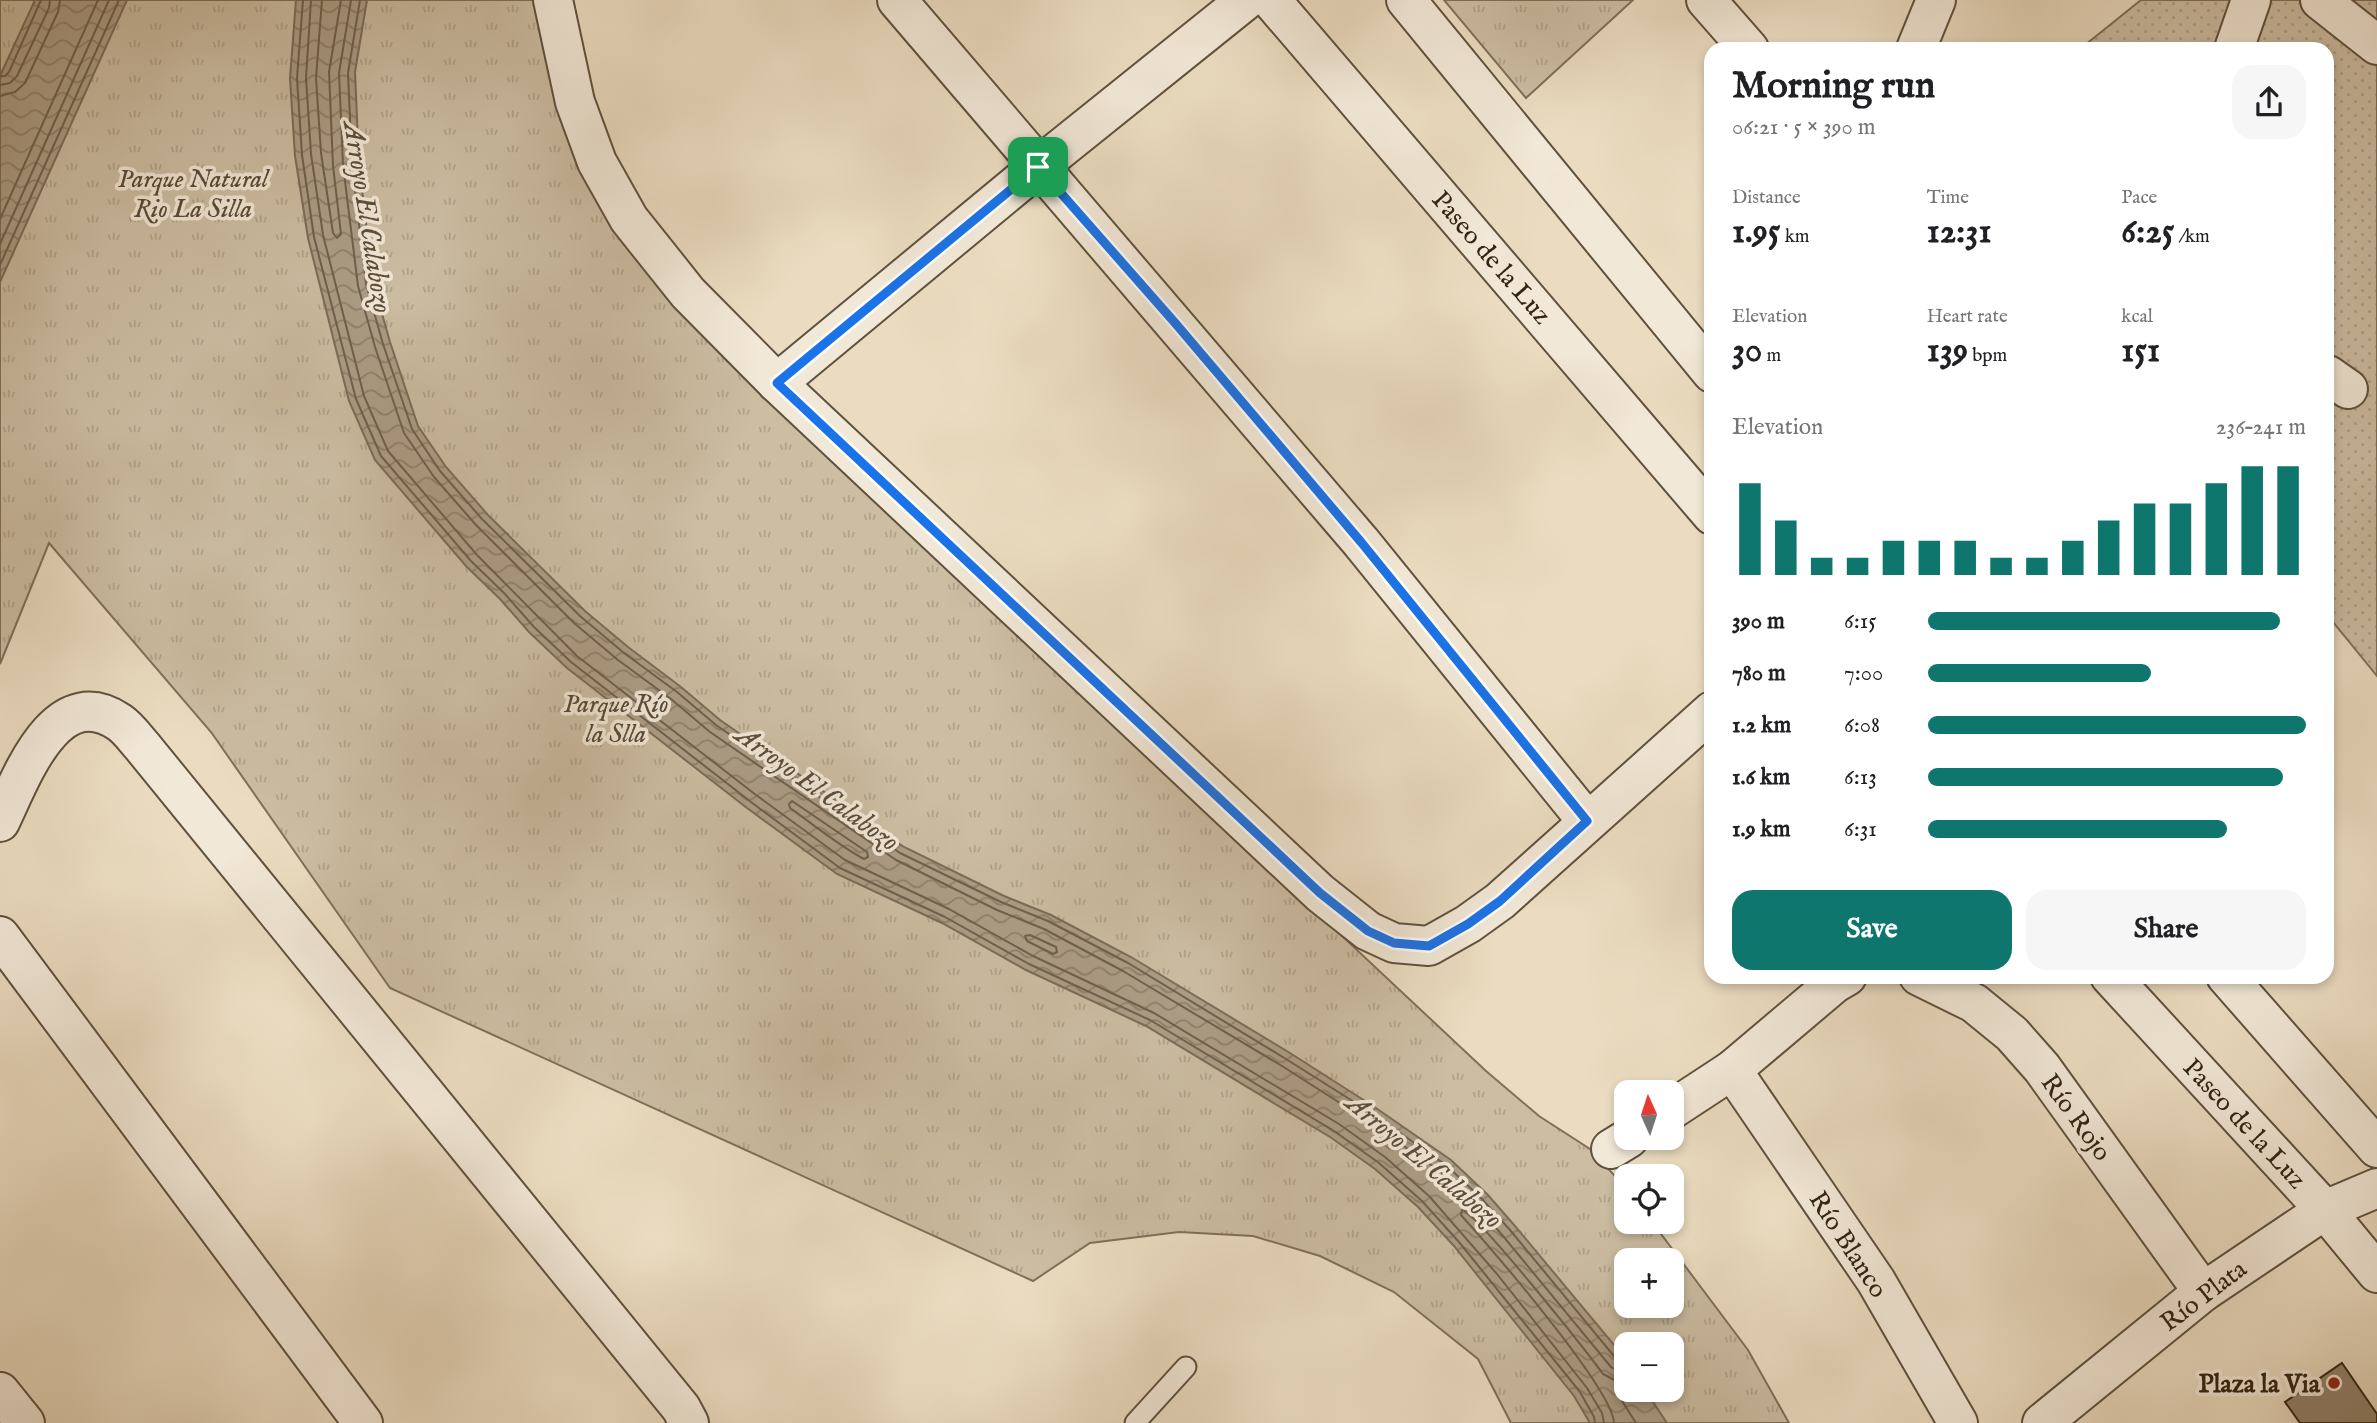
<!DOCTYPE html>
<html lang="en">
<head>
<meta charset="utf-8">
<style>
  body { margin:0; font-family:"IM FELL English",serif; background:#f6f6f6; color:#202124; height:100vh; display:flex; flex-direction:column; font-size:26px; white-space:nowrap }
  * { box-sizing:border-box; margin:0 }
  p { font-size:23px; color:#757577 }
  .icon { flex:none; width:38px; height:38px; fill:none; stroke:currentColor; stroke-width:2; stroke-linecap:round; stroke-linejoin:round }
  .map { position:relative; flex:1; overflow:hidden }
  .details { position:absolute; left:1704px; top:42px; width:630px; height:942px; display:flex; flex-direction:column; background:#fff; border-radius:21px; box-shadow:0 4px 10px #0003 }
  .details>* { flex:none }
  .needle { width:46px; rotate:357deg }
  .buttons { position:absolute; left:1614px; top:1080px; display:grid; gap:14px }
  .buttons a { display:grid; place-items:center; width:70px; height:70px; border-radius:14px; background:#fff; box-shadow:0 4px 10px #0003; font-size:35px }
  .pin { position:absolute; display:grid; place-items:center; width:60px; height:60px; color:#fff; margin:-30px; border-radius:14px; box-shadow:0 4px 10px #0006 }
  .round { display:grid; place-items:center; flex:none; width:74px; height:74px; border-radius:21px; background:#f6f6f6 }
  .head { display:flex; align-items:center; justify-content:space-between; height:119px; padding:0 28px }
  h1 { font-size:38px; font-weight:700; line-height:52px }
  .stats { display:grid; grid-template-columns:repeat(3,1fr); gap:10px; height:119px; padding:7px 28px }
  .stats div { display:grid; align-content:center }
  .stats b { font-size:35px; font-weight:700 }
  .stats small { font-size:19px; font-weight:400 }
  .stats p { font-size:19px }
  .chart { height:196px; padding:14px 28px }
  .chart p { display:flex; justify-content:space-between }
  .chart svg { width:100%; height:126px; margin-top:7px; stroke:#0f766e; stroke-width:6 }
  .action { display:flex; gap:14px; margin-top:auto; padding:14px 28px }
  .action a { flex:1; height:80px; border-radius:21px; background:#0f766e; color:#fff; font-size:28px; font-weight:700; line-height:80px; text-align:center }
  .action a+a { background:#f6f6f6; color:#202124 }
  ul { padding:0 28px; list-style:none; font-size:23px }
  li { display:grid; grid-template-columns:112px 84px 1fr; align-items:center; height:52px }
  li i { height:18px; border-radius:9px; background:#0f766e }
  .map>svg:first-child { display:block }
  .grass { fill:url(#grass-dots); stroke:#7f705a; stroke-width:2 }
  .park { fill:url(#park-tufts); stroke:#7f705a; stroke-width:2; fill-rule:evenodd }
  .water { fill:url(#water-waves); stroke:#7b6c58; stroke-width:2 }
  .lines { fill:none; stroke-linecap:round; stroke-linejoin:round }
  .shore { stroke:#6f604c; stroke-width:2 }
  .building { fill:#92836d; stroke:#322312; stroke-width:2 }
  .service-casing { stroke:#60513e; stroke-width:23 }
  .minor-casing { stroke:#60513e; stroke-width:42 }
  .tertiary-casing { stroke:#60513e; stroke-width:42 }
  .service { stroke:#f2e8d7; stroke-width:19 }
  .minor { stroke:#f2e8d7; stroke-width:38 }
  .tertiary { stroke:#f2e8d7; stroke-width:38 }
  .route-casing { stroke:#fff; stroke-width:14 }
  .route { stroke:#1a73e8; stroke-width:9 }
  .poi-dot { fill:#8f2418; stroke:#f2e8d7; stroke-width:2.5 }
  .labels { text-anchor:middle; stroke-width:7; stroke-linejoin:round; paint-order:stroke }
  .park-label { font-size:26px; font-style:italic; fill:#584a36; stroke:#f2e8d7 }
  .street-label { font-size:26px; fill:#322312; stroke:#f2e8d7 }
  .poi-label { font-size:26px; font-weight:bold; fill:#322312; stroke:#f2e8d7; text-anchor:end }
  .water-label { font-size:28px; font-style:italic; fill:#5d4e3b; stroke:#f2e8d7 }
</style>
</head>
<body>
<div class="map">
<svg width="2377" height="1423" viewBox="0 0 2377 1423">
  <defs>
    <pattern id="grass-dots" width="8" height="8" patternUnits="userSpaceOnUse" patternTransform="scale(1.75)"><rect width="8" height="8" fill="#ccbda3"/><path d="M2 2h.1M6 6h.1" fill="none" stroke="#b0a28b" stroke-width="1.8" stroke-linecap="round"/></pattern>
    <pattern id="park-tufts" width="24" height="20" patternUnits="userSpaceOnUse" patternTransform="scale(1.75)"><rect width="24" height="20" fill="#ccbda3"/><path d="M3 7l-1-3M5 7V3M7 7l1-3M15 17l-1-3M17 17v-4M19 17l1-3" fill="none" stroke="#b0a28b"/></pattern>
    <pattern id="water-waves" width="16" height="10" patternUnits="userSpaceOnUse" patternTransform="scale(1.75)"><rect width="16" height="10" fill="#ac9d86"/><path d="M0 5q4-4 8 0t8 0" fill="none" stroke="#8d806c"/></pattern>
  </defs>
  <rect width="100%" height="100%" fill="#ebdcc1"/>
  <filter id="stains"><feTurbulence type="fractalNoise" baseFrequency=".00286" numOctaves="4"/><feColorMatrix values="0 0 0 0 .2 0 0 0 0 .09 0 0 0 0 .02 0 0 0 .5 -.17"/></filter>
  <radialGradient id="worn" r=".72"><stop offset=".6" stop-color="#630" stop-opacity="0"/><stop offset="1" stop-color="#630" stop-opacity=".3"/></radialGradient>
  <path class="grass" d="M2141,0H2377V676L2328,616V49H2080Z"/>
  <g class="park">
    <path d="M0,0H539L576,145L990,606L1486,1071L1539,1116L1590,1149L1626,1188V1222H1652L1748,1350L1789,1423H1511L1478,1359L1394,1292L1320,1256L1253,1236L1179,1232L1090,1243L1033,1281L390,988L211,732L49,543L0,664ZM1626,1260H1671V1306H1626ZM1626,1344H1671V1390H1626Z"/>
    <path d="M1444,0H1633L1526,98Z"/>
  </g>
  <g class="water">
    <path d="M35,0H127L0,282V76Z"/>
    <path d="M296,0H367L355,72L359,164L373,282L390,342L418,426L446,467L488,515L585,611L628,647L681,687L720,720L904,847L1004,896L1051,915L1131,957L1290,1053L1373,1106L1451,1160L1488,1195L1515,1226L1620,1352L1626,1361V1390H1645L1667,1423H1590L1574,1396L1454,1246L1418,1207L1375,1169L1330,1137L1146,1026L1026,970L942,923L837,874L747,808L567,668L529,632L500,599L466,566L375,460L349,401L308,238L295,156L290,78Z"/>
  </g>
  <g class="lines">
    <g class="shore">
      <path d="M303,0L297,78L302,155L314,237L356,399L381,456L471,561L505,594L534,627L571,662L751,802L840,868L945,917L1029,964L1150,1020L1334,1131L1379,1163L1422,1201L1459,1242L1580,1392L1594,1417L1595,1423"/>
      <path d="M311,0L306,78L311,154L323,235L364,396L388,451L477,555L577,656L756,795L845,860L949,909L1033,956L1154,1013L1339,1124L1385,1157L1429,1196L1497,1274L1587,1388L1602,1413L1604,1423"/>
      <path d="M322,0L316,78L321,153L333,233L337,238L341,234L333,166L329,72L341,0"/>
      <path d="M351,0L339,73L343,165L358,286L375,347L404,433L434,477L476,525L574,623L618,660L671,699L710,732L896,860L997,910L1044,929L1123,971L1282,1066L1365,1119L1441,1172L1476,1205L1503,1236L1611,1367L1618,1371L1626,1372"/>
      <path d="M360,0L348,73L352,164L366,284L383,344L412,429L440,471L482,519L580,616L624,653L677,692L716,725L900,853L1001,902L1048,921L1128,963L1286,1059L1370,1112L1446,1165L1482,1199L1510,1230L1618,1361L1626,1363"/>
      <path d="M0,76H5L9,72L41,0"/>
      <path d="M0,85L10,83L17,76L49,8L50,0"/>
      <path d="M0,96L15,92L25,83L58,12L60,0"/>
      <path d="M0,219L98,0"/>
      <path d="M0,244L109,0"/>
      <path d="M0,265L119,0"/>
      <path d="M792,801L867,852L868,857L864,859C838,845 814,825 790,808L789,804Z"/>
      <path d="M1030,935L1056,947L1057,952L1053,954L1027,941L1025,936Z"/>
      <path d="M1614,1423C1613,1389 1489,1246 1461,1215L1462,1210C1476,1212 1587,1352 1603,1374L1620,1383L1622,1401L1636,1423"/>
    </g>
  </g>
  <path class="building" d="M2342,1363L2377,1414V1423H2300L2285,1402Z"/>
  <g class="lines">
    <g class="service-casing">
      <path id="service" d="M1135,1423L1186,1367"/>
    </g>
    <g class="minor-casing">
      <g id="minor">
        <path d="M553,0L575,102L597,162L629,219L688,293L777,383L1320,893L1368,931L1394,943L1429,946L1468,924L1500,901L1712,711"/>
        <path d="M897,0L1361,542L1587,821"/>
        <path d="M1706,0L1749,49"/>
        <path d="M2320,0L2377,45"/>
        <path d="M1916,49L1936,0"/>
        <path d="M2234,49L2251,0"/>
        <path d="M2328,375L2348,389"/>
        <path d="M777,383L1038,167L1246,0"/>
        <path d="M0,822C20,781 55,679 119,722C128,728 135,738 142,746L681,1408L689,1423"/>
        <path d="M0,936L363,1423"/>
        <path d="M1919,976L1974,1003L2012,1034L2042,1068L2203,1292"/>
        <path d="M1732,1070L1876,1281L1958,1423"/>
        <path d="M1671,1110L1732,1070L1835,983L1847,976"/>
        <path d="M1611,1149L1629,1138"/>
        <path d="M0,1392L25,1423"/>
        <path d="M2042,1423L2203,1292L2325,1210L2377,1188"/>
      </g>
    </g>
    <g class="tertiary-casing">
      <g id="tertiary">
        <path d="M1271,0L1712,515"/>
        <path d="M1406,0L1712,373"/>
        <path d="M2110,976L2325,1210L2377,1273"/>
        <path d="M2226,976L2377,1148"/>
      </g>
    </g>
    <use href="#service" class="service"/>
    <use href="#minor" class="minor"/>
    <use href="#tertiary" class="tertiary"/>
  </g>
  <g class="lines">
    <g class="route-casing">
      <path id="route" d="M1038,167L1176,324L1361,542L1587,821L1500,901L1468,924L1429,946L1394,943L1368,931L1320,893L777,383Z"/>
    </g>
    <use href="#route" class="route"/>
  </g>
  <circle class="poi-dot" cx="2334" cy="1383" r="7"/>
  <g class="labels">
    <g class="park-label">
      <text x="193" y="187">Parque Natural<tspan x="193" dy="30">Rio La Silla</tspan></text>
      <text x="616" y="712">Parque Río<tspan x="616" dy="30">la Slla</tspan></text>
    </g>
    <g class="street-label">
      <text transform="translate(1492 257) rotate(49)" y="9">Paseo de la Luz</text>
      <text transform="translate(2077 1117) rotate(54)" y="9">Río Rojo</text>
      <text transform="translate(2245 1123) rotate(47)" y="9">Paseo de la Luz</text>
      <text transform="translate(1849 1244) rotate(57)" y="9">Río Blanco</text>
      <text transform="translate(2203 1295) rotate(-37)" y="9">Río Plata</text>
    </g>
    <g class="poi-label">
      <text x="2320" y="1392">Plaza la Via</text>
    </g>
    <g class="water-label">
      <text transform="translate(369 217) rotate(81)" y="10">Arroyo El Calabozo</text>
      <text transform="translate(818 787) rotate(36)" y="10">Arroyo El Calabozo</text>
      <text transform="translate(1425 1160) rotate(40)" y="10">Arroyo El Calabozo</text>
    </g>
  </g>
  <rect width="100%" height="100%" filter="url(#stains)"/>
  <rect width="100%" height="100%" fill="url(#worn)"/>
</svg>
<div class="buttons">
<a><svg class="needle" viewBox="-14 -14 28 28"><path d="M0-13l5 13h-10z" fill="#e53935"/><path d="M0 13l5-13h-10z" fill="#757577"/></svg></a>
<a><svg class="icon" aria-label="locate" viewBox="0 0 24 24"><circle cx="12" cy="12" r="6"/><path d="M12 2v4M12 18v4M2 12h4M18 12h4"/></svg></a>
<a>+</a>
<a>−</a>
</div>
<div class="pin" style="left:1038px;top:167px;background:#1e9e55"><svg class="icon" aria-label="arrive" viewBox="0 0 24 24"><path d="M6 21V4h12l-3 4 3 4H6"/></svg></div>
<section class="details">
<div class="head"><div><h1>Morning run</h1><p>06:21 · 5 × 390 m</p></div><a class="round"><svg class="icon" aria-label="share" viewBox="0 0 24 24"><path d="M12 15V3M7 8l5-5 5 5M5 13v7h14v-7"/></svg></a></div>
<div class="stats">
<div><p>Distance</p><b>1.95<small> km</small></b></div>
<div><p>Time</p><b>12:31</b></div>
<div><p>Pace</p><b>6:25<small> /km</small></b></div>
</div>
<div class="stats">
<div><p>Elevation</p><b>30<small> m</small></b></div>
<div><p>Heart rate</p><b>139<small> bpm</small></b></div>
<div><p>kcal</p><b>151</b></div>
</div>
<div class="chart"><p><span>Elevation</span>236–241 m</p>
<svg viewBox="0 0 160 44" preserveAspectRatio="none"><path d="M5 44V12M15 44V25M25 44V38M35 44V38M45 44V32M55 44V32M65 44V32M75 44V38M85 44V38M95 44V32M105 44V25M115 44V19M125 44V19M135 44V12M145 44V6M155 44V6"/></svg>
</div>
<ul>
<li><b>390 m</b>6:15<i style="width:93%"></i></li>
<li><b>780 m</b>7:00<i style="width:59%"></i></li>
<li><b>1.2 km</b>6:08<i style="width:100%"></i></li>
<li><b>1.6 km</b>6:13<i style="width:94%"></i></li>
<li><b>1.9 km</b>6:31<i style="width:79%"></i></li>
</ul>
<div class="action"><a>Save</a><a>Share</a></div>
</section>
</div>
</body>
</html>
